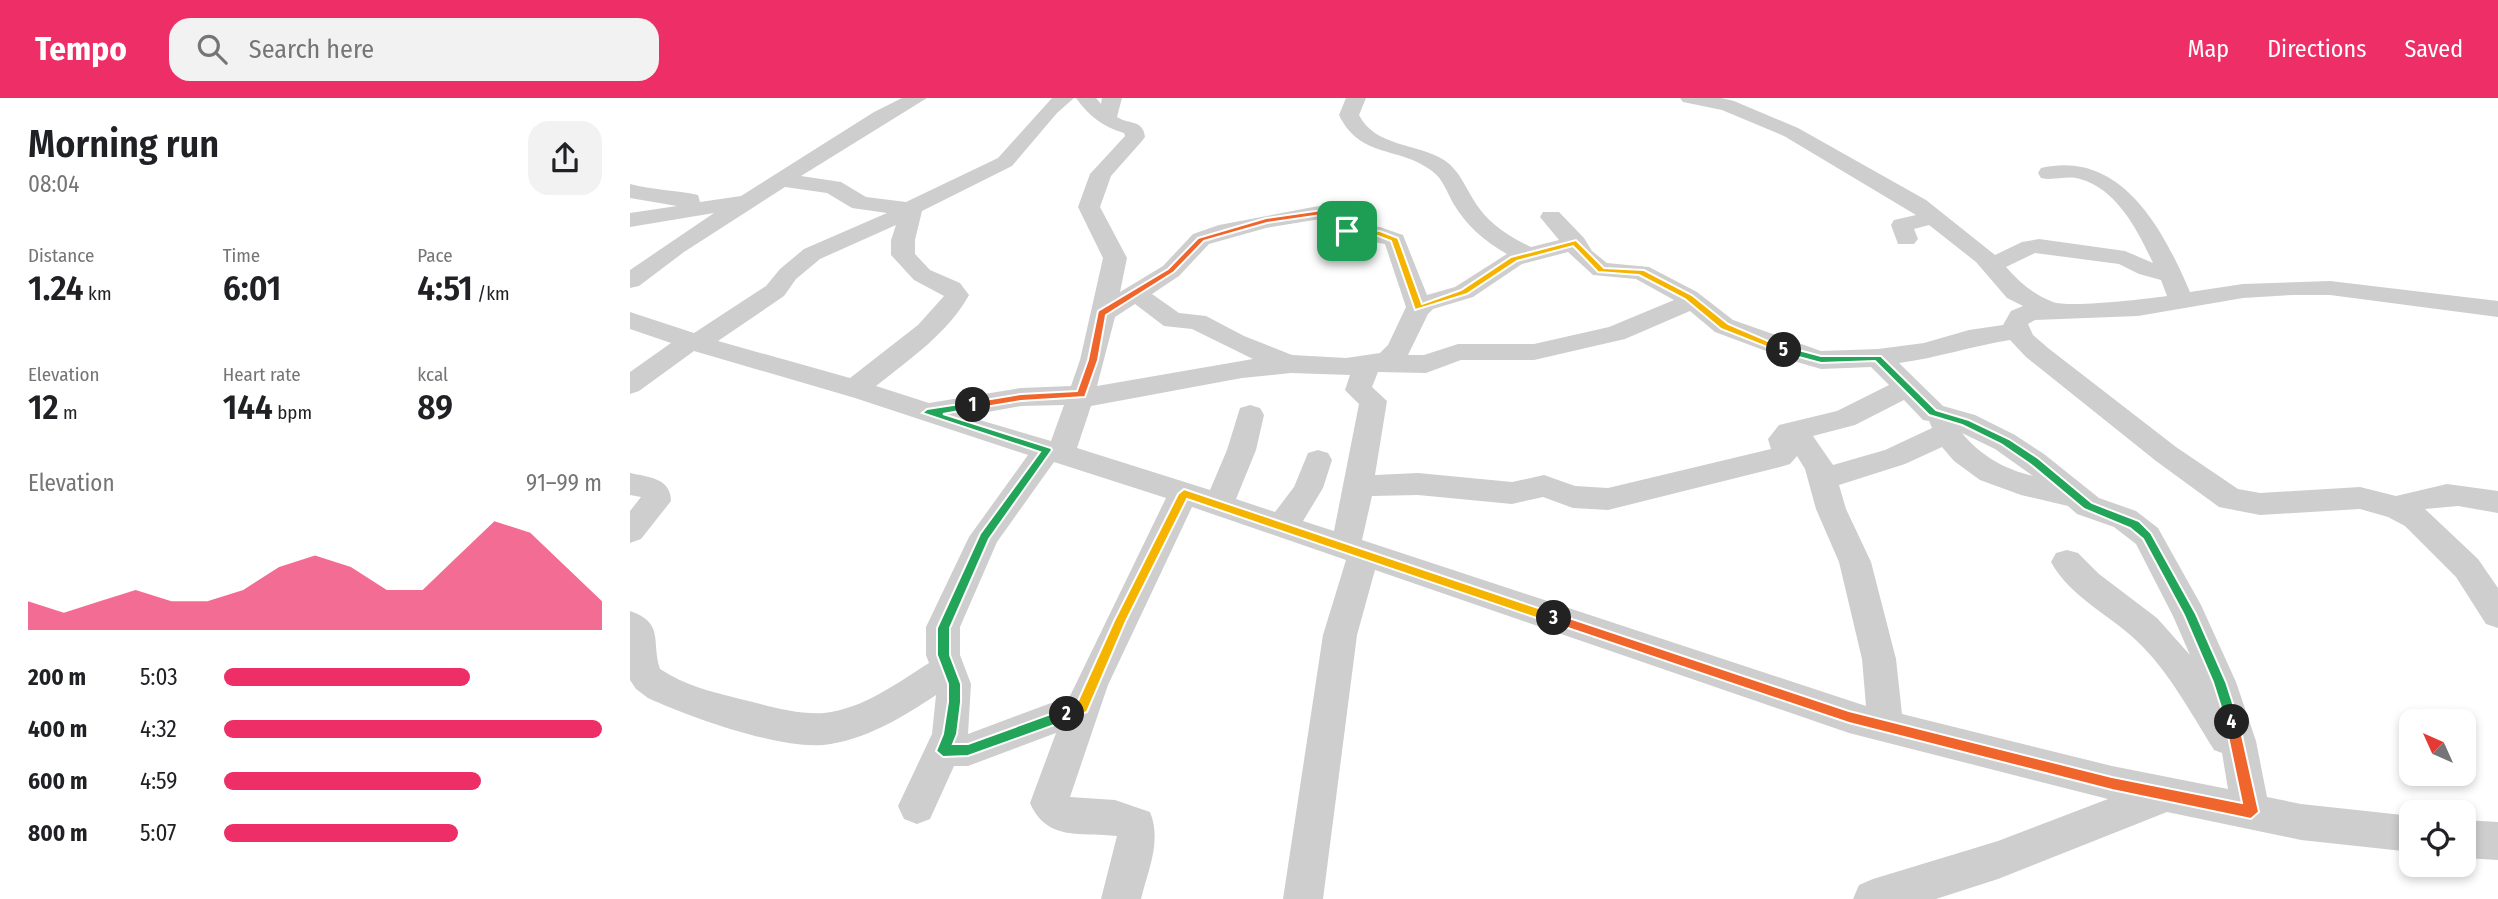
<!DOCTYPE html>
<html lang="en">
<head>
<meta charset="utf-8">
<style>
  body { margin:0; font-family:"Fira Sans Condensed",sans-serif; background:#f2f2f2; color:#202124; height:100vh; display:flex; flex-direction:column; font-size:26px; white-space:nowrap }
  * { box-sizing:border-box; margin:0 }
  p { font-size:23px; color:#757577 }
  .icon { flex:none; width:38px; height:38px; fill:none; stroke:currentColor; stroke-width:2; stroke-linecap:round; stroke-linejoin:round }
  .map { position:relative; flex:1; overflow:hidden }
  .details { display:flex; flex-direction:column; background:#fff; width:630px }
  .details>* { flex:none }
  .needle { width:46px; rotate:315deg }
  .buttons { position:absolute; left:1769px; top:611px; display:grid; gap:14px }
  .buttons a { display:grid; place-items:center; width:77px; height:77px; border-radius:14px; background:#fff; box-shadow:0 4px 10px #0003; font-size:35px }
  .pin { position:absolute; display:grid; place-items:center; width:60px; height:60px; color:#fff; margin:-30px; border-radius:14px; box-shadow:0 4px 10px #0006 }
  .km { position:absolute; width:35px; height:35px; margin:-18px; border-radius:50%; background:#222; color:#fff; font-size:19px; line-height:35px; text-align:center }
  .round { display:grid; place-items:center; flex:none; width:74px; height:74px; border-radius:21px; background:#f2f2f2 }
  .summary { display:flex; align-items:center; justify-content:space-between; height:119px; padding:0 28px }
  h1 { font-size:38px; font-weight:600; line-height:52px }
  .stats { display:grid; grid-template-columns:repeat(3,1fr); gap:10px; height:119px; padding:7px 28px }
  .stats div { display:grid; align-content:center }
  .stats b { font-size:35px; font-weight:600 }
  .stats small { font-size:19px; font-weight:400 }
  .stats p { font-size:19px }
  .chart { height:196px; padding:14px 28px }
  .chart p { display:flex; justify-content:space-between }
  .chart svg { width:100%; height:126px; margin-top:7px; fill:#ee2e67; opacity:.7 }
  ul { padding:0 28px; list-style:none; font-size:23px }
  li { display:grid; grid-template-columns:112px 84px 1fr; align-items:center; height:52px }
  li i { height:18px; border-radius:9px; background:#ee2e67 }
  header { display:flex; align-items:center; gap:42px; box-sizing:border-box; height:98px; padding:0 35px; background:#ee2e67; color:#fff }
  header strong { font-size:33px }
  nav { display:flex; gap:38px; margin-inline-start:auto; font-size:24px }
  .search { width:490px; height:63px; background:#f2f2f2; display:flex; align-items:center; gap:18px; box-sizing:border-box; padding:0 24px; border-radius:21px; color:#757577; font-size:26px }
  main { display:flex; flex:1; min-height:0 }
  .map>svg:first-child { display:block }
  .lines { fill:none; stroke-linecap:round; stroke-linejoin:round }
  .minor { fill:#cecece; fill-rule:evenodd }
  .split-1 { fill:#f0652b; stroke:#fff; stroke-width:2 }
  .split-2 { fill:#22a559; stroke:#fff; stroke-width:2 }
  .split-3 { fill:#f5b400; stroke:#fff; stroke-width:2 }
  .split-4 { fill:#f0652b; stroke:#fff; stroke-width:2 }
  .split-5 { fill:#22a559; stroke:#fff; stroke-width:2 }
  .split-6 { fill:#f5b400; stroke:#fff; stroke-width:2 }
</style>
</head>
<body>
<header>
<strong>Tempo</strong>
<div class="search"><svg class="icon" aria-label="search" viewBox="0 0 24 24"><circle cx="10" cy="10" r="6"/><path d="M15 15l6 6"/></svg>Search here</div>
<nav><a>Map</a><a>Directions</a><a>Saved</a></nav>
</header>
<main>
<section class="details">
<div class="summary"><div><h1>Morning run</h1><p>08:04</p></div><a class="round"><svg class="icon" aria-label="share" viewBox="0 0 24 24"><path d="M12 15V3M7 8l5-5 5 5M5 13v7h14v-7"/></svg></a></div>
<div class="stats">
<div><p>Distance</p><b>1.24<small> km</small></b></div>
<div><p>Time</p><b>6:01</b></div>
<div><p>Pace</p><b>4:51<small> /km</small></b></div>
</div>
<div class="stats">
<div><p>Elevation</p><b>12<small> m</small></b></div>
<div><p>Heart rate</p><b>144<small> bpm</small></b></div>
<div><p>kcal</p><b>89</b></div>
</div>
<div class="chart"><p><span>Elevation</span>91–99 m</p>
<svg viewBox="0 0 160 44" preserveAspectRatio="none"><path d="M0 44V34L10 38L20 34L30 30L40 34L50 34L60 30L70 22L80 18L90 22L100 30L110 30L120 18L130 6L140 10L150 22L160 34V44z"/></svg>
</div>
<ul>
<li><b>200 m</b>5:03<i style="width:65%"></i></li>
<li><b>400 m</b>4:32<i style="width:100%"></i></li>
<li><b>600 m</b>4:59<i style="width:68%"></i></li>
<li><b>800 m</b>5:07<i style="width:62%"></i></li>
</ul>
</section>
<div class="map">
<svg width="1868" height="801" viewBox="0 0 1868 801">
  <rect width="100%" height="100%" fill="#fff"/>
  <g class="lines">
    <g class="minor">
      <path d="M272,0H297L171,78L211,84L236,99L276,104L368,60L422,0H444L427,15L382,68L292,113L285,142V156L300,172L330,185L339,197C318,235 280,261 246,288L299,305L391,290L441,288L450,262L473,160L448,109L460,76L495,38L494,35C473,29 459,18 446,0H466L471,6L472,0H492L487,19C499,27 513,21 515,39L512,43L481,78L470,109L497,160L490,194L533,168L563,136L589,127L699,106L718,114L725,127L750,129L773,137L797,197L825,189L877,156C854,143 836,127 823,105C817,94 813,81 802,73C770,48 730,61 709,17L716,0H736L729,17C745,49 787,45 814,62C831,73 837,94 849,110C862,128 882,140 901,149L929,142L910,119L913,114H929L954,140L962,153L977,165L1019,169L1067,194L1103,222L1191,253L1248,251L1294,245L1339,232L1373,227L1381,213L1393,208L1377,200L1346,164L1299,127L1284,131L1288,141L1284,146H1268L1261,127L1264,122L1286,117L1154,38L1092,12L1053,4L1050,0H1091L1104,3L1168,30L1296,102L1365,157L1392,144L1409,141L1495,153L1523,165C1508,133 1487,91 1450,81C1437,77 1424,83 1411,80L1408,75L1411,70C1492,51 1534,133 1560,194L1613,186L1700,183L1868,203V219L1700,197H1662L1613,200L1508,218L1405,222L1398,226L1403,237L1418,250L1546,349L1608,391L1630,395L1730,389L1766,398L1817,386L1868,393V415L1828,408L1795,411L1848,461L1868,490V530L1856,526L1826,479L1775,428L1758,419L1730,411L1630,417L1589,409L1526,363L1396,259L1380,242C1342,248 1307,260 1269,265L1313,308L1345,317L1385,337L1414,356L1469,400L1506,413L1528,430L1571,507L1606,584L1626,643L1637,699L1671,706L1782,718V754L1671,742L1537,714L1368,781L1306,801H1223L1229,787L1243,781L1368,743L1478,701L1219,635L745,472L727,537L693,801H653L693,537L716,462L562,409L478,587L440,699L485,702L520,714C532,743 518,772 511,801H471L487,738C452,734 417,744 400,705L426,635L338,668H324L300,721L287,726L274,721L268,708L302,636L306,597C273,619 234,643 193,647C149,651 59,619 18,600L6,591L0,582V513C35,525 21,544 30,571C54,587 82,594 110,601C136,607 166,617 194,615C233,611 267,585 299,565L296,557V529L339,439L398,357L225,300L64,253L9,293L0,296V274L41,245L0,231V214L64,235L136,188L150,171L174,151L257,115L222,110L197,95L155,89L54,154L9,188L0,190V172L84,115L0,129V115L47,108L0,100V86C22,92 46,92 68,97L70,104L111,98L244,14ZM696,120L701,123L709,138L755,146L776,209L758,247L750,255L716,260L662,257L614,238L576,218L549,215L522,196L549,178L579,146L636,130ZM266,127L261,142V157L284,182L314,198L288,227L220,280L88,243L154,198L166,181L190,161ZM938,154L963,177L1006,181L1044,202L979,229L904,246H828L794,257H778L798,216L803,211L843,199L892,166ZM1405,155L1489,166L1509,176L1531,182L1537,198C1517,201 1440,210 1423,204C1403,196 1390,185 1376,169ZM505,206L534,228L562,231L623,261L467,288L485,219ZM1060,213L1085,234L1160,262L1191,271L1241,269L1259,287L1207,313L1149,327L1138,341L1141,351L978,390L945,388L914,377L882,384L788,375L745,377L757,303L742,289L748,274L796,275L831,262H904L995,241ZM661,275L720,277L715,292L729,306L704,433L673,423L693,390L702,362L698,355L688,352L678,355L664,389L645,414L606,401L626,352L634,317L630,310L620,307L610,310L597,352L580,392L447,350L461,308L612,280ZM1274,302L1293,322L1299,323L1302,330L1255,352L1203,367L1183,338L1225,327ZM434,307L421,343L336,318L391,308ZM1332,335L1365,351L1403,378C1374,371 1351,358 1332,335ZM1312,349L1324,363L1350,382L1391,397L1438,408L1447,416L1484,429L1506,446L1543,518L1560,557L1527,520L1469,476L1448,455L1437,452L1426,455L1421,464C1441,501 1485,519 1513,549C1542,579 1562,617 1584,652L1592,655L1598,691L1482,668L1272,616L1266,561L1241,464L1216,411L1209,387L1275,366ZM1167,358L1175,371L1186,411L1209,464L1232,561L1236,608L732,442L742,398L788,397L882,406L913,399L943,410L978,412L1150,369L1160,366ZM424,364L536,400L440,598L338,636L341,586L330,557V529L367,444Z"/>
      <path d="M0,375C18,379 41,380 41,403L11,441L0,445V413L11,399L0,397Z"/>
      <path d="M1834,722L1868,724V762L1834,760Z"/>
    </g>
  </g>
  <path class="split-1" d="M699,111L713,117L720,135H714L707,121L698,116L637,125L574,143L544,174L476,217L468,262L455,299L391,303L343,311L337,307L343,304L391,296L447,293L458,262L468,213L538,171L568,140L636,120Z"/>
  <path class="split-2" d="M343,304L348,307L346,310L313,316L421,350L422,352L359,441L320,530V557L331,586V604L327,636L323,646H338L437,610L443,616L441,621L338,658L313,659L306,653L313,636L318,604V586L307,557V530L350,436L410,354L292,315L297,311Z"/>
  <path class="split-3" d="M554,391L929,517L931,520L924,526L557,401L496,523L457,614L437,622L432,621V612L447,605L484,523L548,396Z"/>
  <path class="split-4" d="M924,515L1219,613L1482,679L1612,705L1595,624L1602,618L1609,624L1629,714L1621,721L1482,692L1219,625L920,524V517Z"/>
  <path class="split-5" d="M1154,248L1191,258H1251L1306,312L1339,322L1379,341L1408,360L1462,405L1509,423L1521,435L1566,516L1596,584L1609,624L1607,628H1597L1583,584L1554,517L1513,441L1500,430L1454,411L1400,366L1371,346L1332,327L1299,317L1245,263L1191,265L1150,254L1149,252Z"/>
  <path class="split-6" d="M717,130L750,133L768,140L792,206L831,192L881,159L946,142L974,170L1014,172L1062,197L1098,226L1159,252L1150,254L1091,231L1055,201L1009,177L968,174L943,148L887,163L837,196L785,212L761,143L748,138L714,135L713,133Z"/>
</svg>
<div class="buttons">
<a><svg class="needle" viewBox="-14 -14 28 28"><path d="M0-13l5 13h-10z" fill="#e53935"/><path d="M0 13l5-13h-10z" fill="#757577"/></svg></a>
<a><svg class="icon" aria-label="locate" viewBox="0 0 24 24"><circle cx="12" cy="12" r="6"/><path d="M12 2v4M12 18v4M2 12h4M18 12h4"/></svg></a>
</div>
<div class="pin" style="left:717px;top:133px;background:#1e9e55"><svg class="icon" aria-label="arrive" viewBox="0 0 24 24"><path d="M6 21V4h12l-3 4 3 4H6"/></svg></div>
<b class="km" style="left:343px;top:307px">1</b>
<b class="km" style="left:437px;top:616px">2</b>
<b class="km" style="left:924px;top:520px">3</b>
<b class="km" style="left:1602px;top:624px">4</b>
<b class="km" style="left:1154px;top:252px">5</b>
</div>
</main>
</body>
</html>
